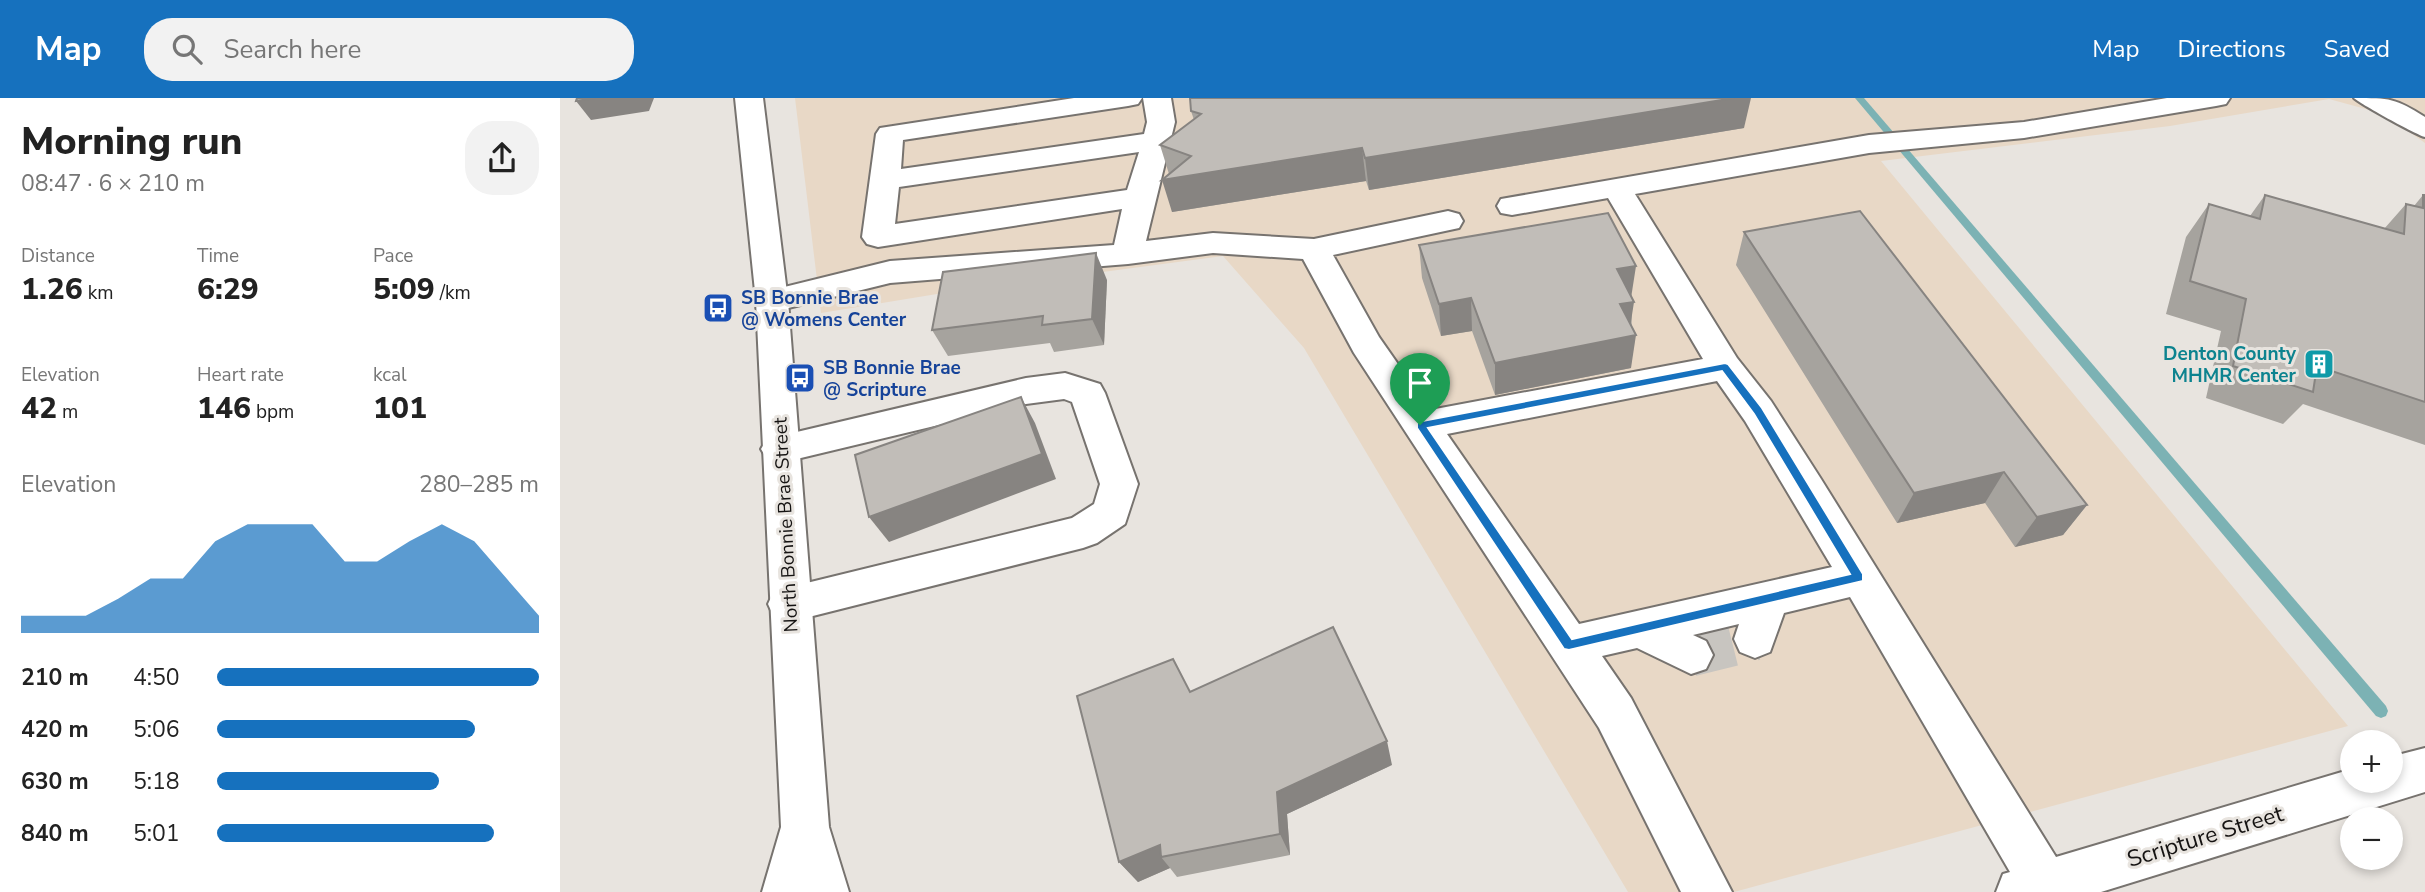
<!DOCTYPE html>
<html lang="en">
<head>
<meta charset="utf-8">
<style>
  body { margin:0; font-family:"Nunito Sans",sans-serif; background:#f2f2f2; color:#222; height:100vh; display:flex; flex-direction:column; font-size:26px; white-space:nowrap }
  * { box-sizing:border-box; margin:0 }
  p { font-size:23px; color:#767676 }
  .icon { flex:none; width:38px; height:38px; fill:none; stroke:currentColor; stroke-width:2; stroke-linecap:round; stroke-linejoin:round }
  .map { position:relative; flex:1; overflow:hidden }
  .panel { display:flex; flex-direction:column; background:#fff; width:560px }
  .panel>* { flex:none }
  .fabs { position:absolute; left:1780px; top:632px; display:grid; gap:14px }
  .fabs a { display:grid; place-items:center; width:63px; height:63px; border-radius:50%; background:#fff; box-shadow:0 4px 10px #0003; font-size:35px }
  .pin { position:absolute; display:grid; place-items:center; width:60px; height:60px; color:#fff; margin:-72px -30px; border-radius:50% 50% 50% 0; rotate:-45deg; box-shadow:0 0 7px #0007 }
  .pin .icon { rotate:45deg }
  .round { display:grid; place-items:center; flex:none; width:74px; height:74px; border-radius:28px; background:#f2f2f2 }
  .summary { display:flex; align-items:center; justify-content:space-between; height:119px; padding:0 21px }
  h1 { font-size:38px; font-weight:800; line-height:52px }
  .metrics { display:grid; grid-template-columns:repeat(3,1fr); gap:10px; height:119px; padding:7px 21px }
  .metrics div { display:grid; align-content:center }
  .metrics b { font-size:30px; font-weight:800 }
  .metrics small { font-size:19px; font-weight:400 }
  .metrics p { font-size:19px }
  .chart { height:196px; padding:14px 21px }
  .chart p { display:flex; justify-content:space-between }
  .chart svg { width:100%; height:126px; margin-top:7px; fill:#1671be; opacity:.7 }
  ul { padding:0 21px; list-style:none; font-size:23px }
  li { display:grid; grid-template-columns:112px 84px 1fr; align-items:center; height:52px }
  li i { height:18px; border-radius:9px; background:#1671be }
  header { display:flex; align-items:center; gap:42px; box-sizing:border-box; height:98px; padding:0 35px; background:#1671be; color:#fff }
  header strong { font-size:33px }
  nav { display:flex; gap:38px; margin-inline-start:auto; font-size:24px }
  .search { width:490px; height:63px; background:#f2f2f2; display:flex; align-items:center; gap:18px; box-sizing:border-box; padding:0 24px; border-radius:28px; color:#767676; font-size:26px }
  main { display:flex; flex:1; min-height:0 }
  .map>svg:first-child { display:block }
  .medical { fill:#e8d8c6 }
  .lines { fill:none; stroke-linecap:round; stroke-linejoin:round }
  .stream { fill:#7cb2b4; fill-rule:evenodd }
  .minor-tunnel { stroke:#c8c5c0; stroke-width:43; stroke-dasharray:43 21; stroke-linecap:butt }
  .minor-casing { stroke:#77736f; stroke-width:4 }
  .major-casing { stroke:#77736f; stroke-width:4 }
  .minor { fill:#fff; fill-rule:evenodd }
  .major { fill:#fff; fill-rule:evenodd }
  .wall { fill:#a6a39e }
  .shaded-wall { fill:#878481 }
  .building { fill:#c1bdb8; stroke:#878481; stroke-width:2 }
  .route { fill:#1671be; stroke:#fff; stroke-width:2; fill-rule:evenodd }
  .labels { text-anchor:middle; stroke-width:6; stroke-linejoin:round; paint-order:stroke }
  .transit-label { font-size:19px; font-weight:bold; fill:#164399; stroke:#e8e4df; text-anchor:start }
  .culture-label { font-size:19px; font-weight:bold; fill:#0d838f; stroke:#e8e4df; text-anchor:end }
  .street-label { font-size:19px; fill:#151312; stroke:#e8e4df }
  .near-street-label { font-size:23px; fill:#151312; stroke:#e8e4df }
</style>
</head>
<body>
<header>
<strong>Map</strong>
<div class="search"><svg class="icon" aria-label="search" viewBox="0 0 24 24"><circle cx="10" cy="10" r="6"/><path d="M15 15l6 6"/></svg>Search here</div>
<nav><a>Map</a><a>Directions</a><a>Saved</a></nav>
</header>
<main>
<section class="panel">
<div class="summary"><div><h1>Morning run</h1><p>08:47 · 6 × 210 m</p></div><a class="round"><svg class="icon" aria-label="share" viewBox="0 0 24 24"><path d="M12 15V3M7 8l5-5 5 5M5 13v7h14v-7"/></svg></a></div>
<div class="metrics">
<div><p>Distance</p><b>1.26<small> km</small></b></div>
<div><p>Time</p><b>6:29</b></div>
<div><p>Pace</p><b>5:09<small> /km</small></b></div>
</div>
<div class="metrics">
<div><p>Elevation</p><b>42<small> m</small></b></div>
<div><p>Heart rate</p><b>146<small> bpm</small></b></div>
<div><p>kcal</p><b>101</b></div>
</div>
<div class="chart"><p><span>Elevation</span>280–285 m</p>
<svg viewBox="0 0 160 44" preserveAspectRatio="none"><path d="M0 44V38L10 38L20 38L30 32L40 25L50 25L60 12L70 6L80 6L90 6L100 19L110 19L120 12L130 6L140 12L150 25L160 38V44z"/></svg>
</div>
<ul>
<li><b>210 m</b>4:50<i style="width:100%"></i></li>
<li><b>420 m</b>5:06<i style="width:80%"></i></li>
<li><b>630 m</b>5:18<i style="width:69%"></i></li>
<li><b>840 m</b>5:01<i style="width:86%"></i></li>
</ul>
</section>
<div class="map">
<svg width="1865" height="794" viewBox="0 0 1865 794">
  <rect width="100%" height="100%" fill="#e8e4df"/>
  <path class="medical" d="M235,0H1865V45L1824,16L1769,1L1610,28L1321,63L1788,628L1174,794H1068L744,250L663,158L377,196L261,215Z"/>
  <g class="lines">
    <path class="stream" d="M1295,0H1304L1826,608L1828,613L1826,618L1821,620L1816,618Z"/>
    <path class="minor-tunnel" d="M1131,557L1195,541"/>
    <g class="minor-casing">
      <g id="minor">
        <path d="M514,0H582L578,6L568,8L343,42L341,71L584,36L587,24L583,0H611L615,24L586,143L653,135L754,141L888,113L899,116L903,123L899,130L773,157L819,239L870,312L1143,261L1048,100L952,117L941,115L937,108L941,101L1309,37L1464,24L1607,0H1670L1666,6L1656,8L1464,40L1309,55L1075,96L1177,260L1211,303L1261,381L1496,759L1792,671V682H1830V659L1865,650V694L1541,794H1436L1443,776L1450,774L1290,499L1224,515L1210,554L1195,560L1180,554L1174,541L1179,526L1133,537L1146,543L1153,557L1146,571L1131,576L1077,550L1042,558L1071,600L1172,794H1121L1039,630L794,255L743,161L653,155L568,166L330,185L212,214L200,211L196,203L200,195L330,163L554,147L562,111L318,149L307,146L302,139L316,36L320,30ZM579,54L567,92L335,126L339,89ZM1157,283L1185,323L1272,469L1019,526L887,336Z"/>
        <path d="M1794,0C1830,0 1835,0 1865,19V39C1858,38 1797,4 1794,0Z"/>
        <path d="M505,275L540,286L545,295L578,386L565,426L537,445L523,450L229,524L214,519L208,506L214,493L512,420L534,406L540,386L512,304L504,301L466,306L220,365L207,361L201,351L207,341L466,280Z"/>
      </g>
    </g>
    <g class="major-casing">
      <path id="major" d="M175,0H203L228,203L269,729L289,794H202L221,729L196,203Z"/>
    </g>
    <use href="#minor" class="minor"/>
    <use href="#major" class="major"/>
  </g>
  <g class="wall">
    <path d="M631,13L1184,30L809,92L806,83L612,114L609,76L600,47L634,22Z"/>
    <path d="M1705,97L1824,131L1846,106L1854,108L1863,97H1865V347L1743,306L1723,326L1646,300L1661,233L1606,216L1626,139L1649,106L1690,118Z"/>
    <path d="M1184,134L1527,407L1503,437L1455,449L1425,405L1337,425L1176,167Z"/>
    <path d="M859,147L1072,199L1071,270L935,297L912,233L881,238L862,180Z"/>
    <path d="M547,182L544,247L494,254L490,245L388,258L372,232Z"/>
    <path d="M832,667L727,716L730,757L617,779L610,770L578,784L559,764Z"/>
  </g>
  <g class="shaded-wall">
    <path d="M35,0H94L89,13L31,22L16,3Z"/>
    <path d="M1174,0H1191L1184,30L809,92L805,60Z"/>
    <path d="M802,50L806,83L612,114L602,82Z"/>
    <path d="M536,155L547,182L544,247L532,221Z"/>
    <path d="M1076,168L1071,200L1057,171Z"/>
    <path d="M911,200L912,233L881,238L879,206Z"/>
    <path d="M1074,204L1069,236L1060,206Z"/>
    <path d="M1076,237L1071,270L935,297V265Z"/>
    <path d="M461,299L475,325L496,381L329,444L309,419Z"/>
    <path d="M1444,374L1425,405L1337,425L1354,395Z"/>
    <path d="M1527,407L1503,437L1455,449L1477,419Z"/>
    <path d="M827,643L832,667L727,716L730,757L720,736L717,694Z"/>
    <path d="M600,747L601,759L610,770L578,784L559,764Z"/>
  </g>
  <g class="building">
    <path d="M17,0H35L16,3Z"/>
    <path d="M630,0H1174L805,60L802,50L602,82L631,58L600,47L641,16L631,13Z"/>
    <path d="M1705,97L1844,136L1846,106L1863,110V97H1865V304L1757,268L1753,294L1673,268L1686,201L1630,183L1649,106L1700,121Z"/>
    <path d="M1300,113L1527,407L1477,419L1444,374L1354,395L1184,134Z"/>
    <path d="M1048,115L1076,168L1057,171L1074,204L1060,206L1076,237L935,265L911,200L879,206L859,147Z"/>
    <path d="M536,155L532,221L482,227L483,218L372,232L383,174Z"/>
    <path d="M461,299L482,356L309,419L295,357Z"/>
    <path d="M773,529L827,643L717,694L720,736L601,759L600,747L559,764L517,598L613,561L630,594Z"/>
  </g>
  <path class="route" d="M1165,265L1168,266L1202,310L1303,476V483L1009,552L1004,551L857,330V324ZM1162,273L1194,316L1290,476L1012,541L868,330Z"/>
  <defs>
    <g id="bus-square" transform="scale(1.575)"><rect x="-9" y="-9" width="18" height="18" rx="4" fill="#1a4fb4" stroke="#e8e4df"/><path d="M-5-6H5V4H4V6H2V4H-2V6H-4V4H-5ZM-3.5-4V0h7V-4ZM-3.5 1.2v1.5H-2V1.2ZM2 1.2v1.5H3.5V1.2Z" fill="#fff"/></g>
    <g id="building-square" transform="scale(1.575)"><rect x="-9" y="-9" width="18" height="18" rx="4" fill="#0f9aa8" stroke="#e8e4df"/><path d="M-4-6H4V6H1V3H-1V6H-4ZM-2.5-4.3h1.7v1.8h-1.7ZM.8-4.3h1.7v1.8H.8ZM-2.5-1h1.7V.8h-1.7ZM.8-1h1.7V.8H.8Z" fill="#fff"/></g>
  </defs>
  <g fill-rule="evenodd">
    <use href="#bus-square" x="158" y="210"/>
    <use href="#building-square" x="1759" y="266"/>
    <use href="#bus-square" x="240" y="280"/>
  </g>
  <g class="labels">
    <g class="transit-label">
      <text x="181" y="206">SB Bonnie Brae<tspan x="181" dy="22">@ Womens Center</tspan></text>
      <text x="263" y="276">SB Bonnie Brae<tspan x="263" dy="22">@ Scripture</tspan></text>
    </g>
    <g class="culture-label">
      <text x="1736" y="262">Denton County<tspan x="1736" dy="22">MHMR Center</tspan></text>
    </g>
    <g class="street-label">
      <text transform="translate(225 427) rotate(-93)" y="7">North Bonnie Brae Street</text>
    </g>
    <g class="near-street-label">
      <text transform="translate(1645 738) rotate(-17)" y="8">Scripture Street</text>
    </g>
  </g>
</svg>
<div class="fabs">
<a>+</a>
<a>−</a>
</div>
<div class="pin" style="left:860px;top:327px;background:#1e9e55"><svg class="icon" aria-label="arrive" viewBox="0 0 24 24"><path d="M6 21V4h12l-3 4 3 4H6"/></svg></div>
</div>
</main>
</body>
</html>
